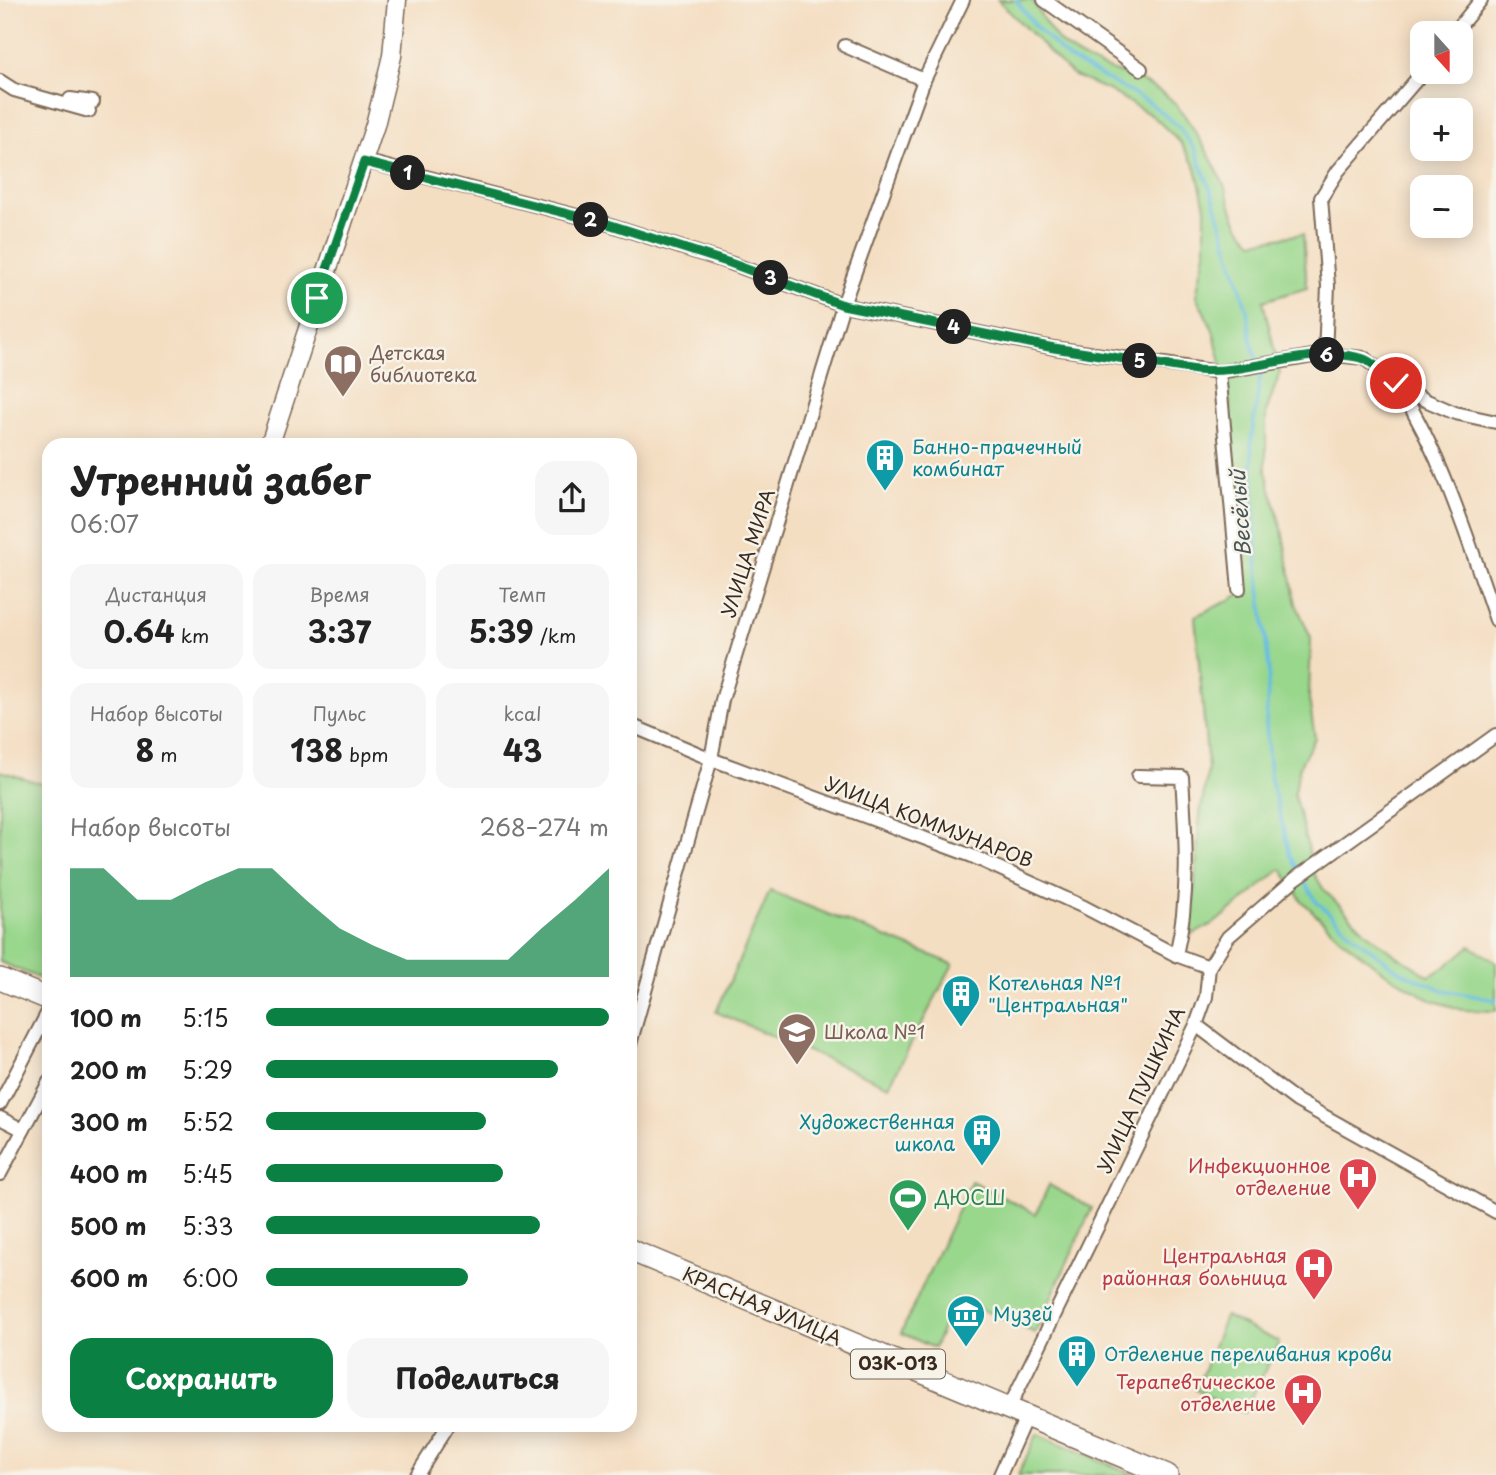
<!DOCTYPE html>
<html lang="ru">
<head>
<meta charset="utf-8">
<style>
  body { margin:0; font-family:"Playpen Sans",sans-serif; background:#f6f6f6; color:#222; height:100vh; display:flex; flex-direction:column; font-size:26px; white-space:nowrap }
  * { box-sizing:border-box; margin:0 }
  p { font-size:23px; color:#767676 }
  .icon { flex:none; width:38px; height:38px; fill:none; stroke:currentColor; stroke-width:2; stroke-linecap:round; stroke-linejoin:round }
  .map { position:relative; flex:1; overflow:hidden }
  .sheet { position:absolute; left:42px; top:438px; width:595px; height:994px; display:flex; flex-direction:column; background:#fff; border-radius:21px; box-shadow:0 4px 18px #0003 }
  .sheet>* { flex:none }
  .needle { width:46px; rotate:159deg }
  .tools { position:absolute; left:1410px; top:21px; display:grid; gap:14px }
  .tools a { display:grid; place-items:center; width:63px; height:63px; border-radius:14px; background:#fff; box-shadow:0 4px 18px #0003; font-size:35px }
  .pin { position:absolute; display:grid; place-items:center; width:60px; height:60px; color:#fff; margin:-30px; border:4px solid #fff; border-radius:50%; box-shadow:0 2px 7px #0007 }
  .km { position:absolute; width:35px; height:35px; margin:-18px; border-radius:50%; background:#222; color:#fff; font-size:19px; line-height:35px; text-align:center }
  .round { display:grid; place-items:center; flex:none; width:74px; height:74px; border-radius:21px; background:#f6f6f6 }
  .overview { display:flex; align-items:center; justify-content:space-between; height:119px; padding:0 28px }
  h1 { font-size:38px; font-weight:700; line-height:52px }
  .figures { display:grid; grid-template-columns:repeat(3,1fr); gap:10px; height:119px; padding:7px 28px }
  .figures div { display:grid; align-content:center; border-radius:18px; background:#f6f6f6; text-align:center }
  .figures b { font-size:30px; font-weight:700 }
  .figures small { font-size:19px; font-weight:400 }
  .figures p { font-size:19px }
  .chart { height:196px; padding:14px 28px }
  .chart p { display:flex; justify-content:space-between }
  .chart svg { width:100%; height:126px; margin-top:7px; fill:#0b8043; opacity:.7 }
  .button { display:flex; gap:14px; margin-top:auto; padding:14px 28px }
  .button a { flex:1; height:80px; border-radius:21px; background:#0b8043; color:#fff; font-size:28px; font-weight:700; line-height:80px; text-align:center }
  .button a+a { background:#f6f6f6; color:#222 }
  ul { padding:0 28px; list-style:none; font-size:23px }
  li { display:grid; grid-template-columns:112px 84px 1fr; align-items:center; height:52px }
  li i { height:18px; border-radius:9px; background:#0b8043 }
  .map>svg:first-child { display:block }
  .green { fill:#99d78c; stroke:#6a8055; stroke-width:2 }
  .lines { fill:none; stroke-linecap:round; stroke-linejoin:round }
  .stream { stroke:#64bbe1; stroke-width:3.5 }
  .minor-casing { stroke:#7c6957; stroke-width:16 }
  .secondary-casing { stroke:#7c6957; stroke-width:21 }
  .primary-casing { stroke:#7c6957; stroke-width:24 }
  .minor { stroke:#fff; stroke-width:12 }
  .secondary { stroke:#fff; stroke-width:18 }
  .primary { stroke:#fff; stroke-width:21 }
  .route-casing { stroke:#fff; stroke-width:14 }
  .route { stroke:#0b8043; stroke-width:9 }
  .labels { text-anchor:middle; stroke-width:5; stroke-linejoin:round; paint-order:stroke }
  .shield { fill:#f7f3e8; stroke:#73665b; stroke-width:2 }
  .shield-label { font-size:18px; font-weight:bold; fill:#3b2a1e }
  .education-label { font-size:19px; fill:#785e54; stroke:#f7f3e8; text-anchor:start }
  .culture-label { font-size:19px; fill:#0d838f; stroke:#f7f3e8; text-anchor:start }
  .street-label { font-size:19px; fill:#3b2a1e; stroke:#f7f3e8 }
  .health-label { font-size:19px; fill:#be3a42; stroke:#f7f3e8; text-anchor:end }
  .leisure-label { font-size:19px; fill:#27864d; stroke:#f7f3e8; text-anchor:start }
  .water-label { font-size:21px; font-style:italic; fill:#475658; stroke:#f7f3e8 }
</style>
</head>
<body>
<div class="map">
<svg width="1496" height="1475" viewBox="0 0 1496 1475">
  <rect width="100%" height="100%" fill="#f7f3e8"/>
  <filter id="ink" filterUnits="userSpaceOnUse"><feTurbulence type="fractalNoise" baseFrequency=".0143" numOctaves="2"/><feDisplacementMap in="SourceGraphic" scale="14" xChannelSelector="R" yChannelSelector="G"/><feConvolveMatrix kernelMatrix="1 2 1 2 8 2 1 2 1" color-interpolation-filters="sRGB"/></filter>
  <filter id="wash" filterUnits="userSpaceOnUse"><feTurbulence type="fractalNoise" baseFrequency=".00686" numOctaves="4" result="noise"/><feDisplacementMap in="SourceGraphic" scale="28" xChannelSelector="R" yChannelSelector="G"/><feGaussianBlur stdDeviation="1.57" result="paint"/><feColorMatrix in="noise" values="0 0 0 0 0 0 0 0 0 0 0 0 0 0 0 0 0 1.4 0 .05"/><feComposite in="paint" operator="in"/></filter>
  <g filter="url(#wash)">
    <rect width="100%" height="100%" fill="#f4dec2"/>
    <g class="green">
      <path d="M998,0H1032C1041,15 1049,32 1062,44C1092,71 1136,72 1167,96C1185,109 1219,170 1226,191C1233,212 1236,227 1253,242L1303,234L1307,288L1263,301L1280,373L1266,412V471L1282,530L1296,604L1311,638L1309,699L1315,738L1300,765L1294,794L1315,875L1324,890L1366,932L1394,954L1429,976L1445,967L1470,946L1496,962V1011L1463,1010L1431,1000L1384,972L1339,937L1302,901L1282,869C1251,891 1226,921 1191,935L1200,815L1208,769L1195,616L1230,600L1244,591L1229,395L1213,330L1196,296L1205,252V207L1196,168L1180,142L1154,117L1110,91L1072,75Z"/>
      <path d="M0,771L49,786V982L0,962Z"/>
      <path d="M770,891L953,964L889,1086L716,1012Z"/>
      <path d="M971,1181L1036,1214L1049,1185L1092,1208L1035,1333L956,1298L934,1348L901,1333Z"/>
      <path d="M1225,1316L1279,1342L1244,1413L1196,1390Z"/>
      <path d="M1037,1434L1135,1475H1018Z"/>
    </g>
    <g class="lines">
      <path class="stream" d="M1016,0L1036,27L1068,58L1150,103L1178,126L1195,149L1213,196L1247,310L1252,345L1261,372L1251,441L1257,559L1269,670L1266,723L1270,776L1290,855L1315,900L1357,939L1399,971L1443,990L1496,1000"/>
    </g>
  </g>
  <g filter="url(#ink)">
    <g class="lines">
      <g class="minor-casing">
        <g id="minor">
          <path d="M1044,0L1141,69"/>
          <path d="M1454,33L1481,0"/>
          <path d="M845,46L924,80"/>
          <path d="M0,81L14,90L89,111"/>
          <path d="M70,99L93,102"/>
          <path d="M364,161L608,224L730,263L843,305L1054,348L1219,372L1325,354L1364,358L1396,383L1425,400L1455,413L1496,422"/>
          <path d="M1325,354L1328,286L1321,198L1338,171L1423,72"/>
          <path d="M1219,372L1239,589"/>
          <path d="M1398,385C1443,459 1468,539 1496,620"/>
          <path d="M630,725L711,759L972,856L1084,907L1176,955L1209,967"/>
          <path d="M1138,776L1182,777C1186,838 1190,896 1176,955"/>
          <path d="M1196,1025L1297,1101L1496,1212"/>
          <path d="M630,1044L711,759L722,700L843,305L924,80L963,0"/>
          <path d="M0,1104L49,1010"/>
          <path d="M0,1118L23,1130"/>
          <path d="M0,1174L49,1082"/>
          <path d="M1008,1410L1196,1025L1206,997L1209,967L1228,937L1295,879L1496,735"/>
          <path d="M417,1475L449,1424"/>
          <path d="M1000,1475L1026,1417"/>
        </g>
      </g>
      <g class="secondary-casing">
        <path id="secondary" d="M270,444L375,125L392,56L397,0"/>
      </g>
      <g class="primary-casing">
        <g id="primary">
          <path d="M0,979L49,999"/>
          <path d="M630,1250L1167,1475"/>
        </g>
      </g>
      <use href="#minor" class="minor"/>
      <use href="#secondary" class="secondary"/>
      <use href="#primary" class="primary"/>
    </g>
  </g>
  <g class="lines" filter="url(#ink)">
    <g class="route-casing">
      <path id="route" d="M317,298L364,162L608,224L730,263L843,305L1054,348L1196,370C1250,375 1310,345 1361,358C1373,361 1386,376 1396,383"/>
    </g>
    <use href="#route" class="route"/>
  </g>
  <defs>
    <g id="library-pin" transform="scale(2.0125)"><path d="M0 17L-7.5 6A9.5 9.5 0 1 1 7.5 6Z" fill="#8d6e63" stroke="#f7f3e8"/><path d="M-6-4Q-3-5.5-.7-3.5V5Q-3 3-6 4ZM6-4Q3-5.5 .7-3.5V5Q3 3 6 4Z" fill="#fff"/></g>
    <g id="building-pin" transform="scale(2.0125)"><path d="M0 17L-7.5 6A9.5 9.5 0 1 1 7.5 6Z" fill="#0f9aa8" stroke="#f7f3e8"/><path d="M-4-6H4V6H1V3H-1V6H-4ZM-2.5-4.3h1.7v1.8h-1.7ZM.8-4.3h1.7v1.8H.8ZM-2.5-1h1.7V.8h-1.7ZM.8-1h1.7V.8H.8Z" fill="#fff"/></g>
    <g id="school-pin" transform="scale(2.0125)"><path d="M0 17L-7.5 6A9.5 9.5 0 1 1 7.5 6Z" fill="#8d6e63" stroke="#f7f3e8"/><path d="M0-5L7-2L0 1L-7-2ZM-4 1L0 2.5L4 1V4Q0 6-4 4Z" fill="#fff"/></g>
    <g id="hospital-pin" transform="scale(2.0125)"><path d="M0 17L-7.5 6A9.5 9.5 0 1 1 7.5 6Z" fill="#e0444e" stroke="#f7f3e8"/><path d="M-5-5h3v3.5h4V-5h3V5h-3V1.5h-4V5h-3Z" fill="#fff"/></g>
    <g id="stadium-pin" transform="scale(2.0125)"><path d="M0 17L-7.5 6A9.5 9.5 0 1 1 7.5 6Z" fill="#2e9e5b" stroke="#f7f3e8"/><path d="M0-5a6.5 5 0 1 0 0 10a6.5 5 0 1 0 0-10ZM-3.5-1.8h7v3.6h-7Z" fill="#fff"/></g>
    <g id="museum-pin" transform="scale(2.0125)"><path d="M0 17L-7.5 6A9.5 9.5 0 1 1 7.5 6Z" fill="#0f9aa8" stroke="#f7f3e8"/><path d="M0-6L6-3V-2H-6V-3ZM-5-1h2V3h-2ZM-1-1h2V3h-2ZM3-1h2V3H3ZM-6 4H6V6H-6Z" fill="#fff"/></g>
  </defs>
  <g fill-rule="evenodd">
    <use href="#library-pin" x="343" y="364"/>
    <use href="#building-pin" x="885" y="458"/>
    <use href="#building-pin" x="961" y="994"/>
    <use href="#school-pin" x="797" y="1032"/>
    <use href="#building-pin" x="982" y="1133"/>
    <use href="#hospital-pin" x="1358" y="1177"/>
    <use href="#stadium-pin" x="908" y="1198"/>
    <use href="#hospital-pin" x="1314" y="1267"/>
    <use href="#museum-pin" x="966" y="1314"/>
    <use href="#building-pin" x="1077" y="1354"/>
    <use href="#hospital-pin" x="1303" y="1393"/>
  </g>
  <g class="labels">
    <rect class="shield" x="851" y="1349.5" width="94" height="29" rx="5"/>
    <g class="shield-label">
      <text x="898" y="1370">03К-013</text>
    </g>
    <g class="education-label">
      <text x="370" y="360">Детская<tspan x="370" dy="22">библиотека</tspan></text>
      <text x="824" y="1039">Школа №1</text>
    </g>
    <g class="culture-label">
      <text x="912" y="454">Банно-прачечный<tspan x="912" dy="22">комбинат</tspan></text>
      <text x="988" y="990">Котельная №1<tspan x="988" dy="22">"Центральная"</tspan></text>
      <text x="955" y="1129" text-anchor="end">Художественная<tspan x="955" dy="22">школа</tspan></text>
      <text x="993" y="1321">Музей</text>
      <text x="1104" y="1361">Отделение переливания крови</text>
    </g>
    <g class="street-label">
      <text transform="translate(748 553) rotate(-72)" y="7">УЛИЦА МИРА</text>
      <text transform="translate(929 822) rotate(21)" y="7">УЛИЦА КОММУНАРОВ</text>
      <text transform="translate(1141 1090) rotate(-65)" y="7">УЛИЦА ПУШКИНА</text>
      <text transform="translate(762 1306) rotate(23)" y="7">КРАСНАЯ УЛИЦА</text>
    </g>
    <g class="health-label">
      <text x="1331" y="1173">Инфекционное<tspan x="1331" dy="22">отделение</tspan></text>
      <text x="1287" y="1263">Центральная<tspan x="1287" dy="22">районная больница</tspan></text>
      <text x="1276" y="1389">Терапевтическое<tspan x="1276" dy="22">отделение</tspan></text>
    </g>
    <g class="leisure-label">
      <text x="935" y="1205">ДЮСШ</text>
    </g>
    <g class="water-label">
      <text transform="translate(1241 513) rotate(-94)" y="7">Весёлый</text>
    </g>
  </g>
</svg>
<div class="tools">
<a><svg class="needle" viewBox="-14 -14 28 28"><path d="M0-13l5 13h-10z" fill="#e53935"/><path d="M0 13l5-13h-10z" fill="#767676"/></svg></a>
<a>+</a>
<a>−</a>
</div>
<div class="pin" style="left:317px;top:298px;background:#1e9e55"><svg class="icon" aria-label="arrive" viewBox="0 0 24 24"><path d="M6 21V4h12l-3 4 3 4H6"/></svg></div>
<div class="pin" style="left:1396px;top:383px;background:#d93025"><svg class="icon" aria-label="check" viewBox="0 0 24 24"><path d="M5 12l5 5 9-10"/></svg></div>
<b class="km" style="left:408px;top:173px">1</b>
<b class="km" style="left:591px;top:220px">2</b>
<b class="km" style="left:771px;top:278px">3</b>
<b class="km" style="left:954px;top:327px">4</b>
<b class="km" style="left:1140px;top:361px">5</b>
<b class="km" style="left:1327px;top:355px">6</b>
<section class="sheet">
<div class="overview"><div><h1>Утренний забег</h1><p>06:07</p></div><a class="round"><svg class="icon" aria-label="share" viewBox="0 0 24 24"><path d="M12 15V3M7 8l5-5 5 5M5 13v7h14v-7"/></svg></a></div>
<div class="figures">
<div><p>Дистанция</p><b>0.64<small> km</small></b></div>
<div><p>Время</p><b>3:37</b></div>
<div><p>Темп</p><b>5:39<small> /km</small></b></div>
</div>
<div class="figures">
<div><p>Набор высоты</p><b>8<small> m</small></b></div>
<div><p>Пульс</p><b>138<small> bpm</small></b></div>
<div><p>kcal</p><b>43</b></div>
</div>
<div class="chart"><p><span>Набор высоты</span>268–274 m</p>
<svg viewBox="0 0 160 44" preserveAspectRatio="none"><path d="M0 44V6L10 6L20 17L30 17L40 11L50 6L60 6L70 17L80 27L90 33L100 38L110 38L120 38L130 38L140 27L150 17L160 6V44z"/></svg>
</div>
<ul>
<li><b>100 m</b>5:15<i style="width:100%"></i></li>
<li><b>200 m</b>5:29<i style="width:85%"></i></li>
<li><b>300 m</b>5:52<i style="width:64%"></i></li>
<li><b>400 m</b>5:45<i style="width:69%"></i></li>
<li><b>500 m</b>5:33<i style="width:80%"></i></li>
<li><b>600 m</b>6:00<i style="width:59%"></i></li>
</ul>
<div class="button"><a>Сохранить</a><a>Поделиться</a></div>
</section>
</div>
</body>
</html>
